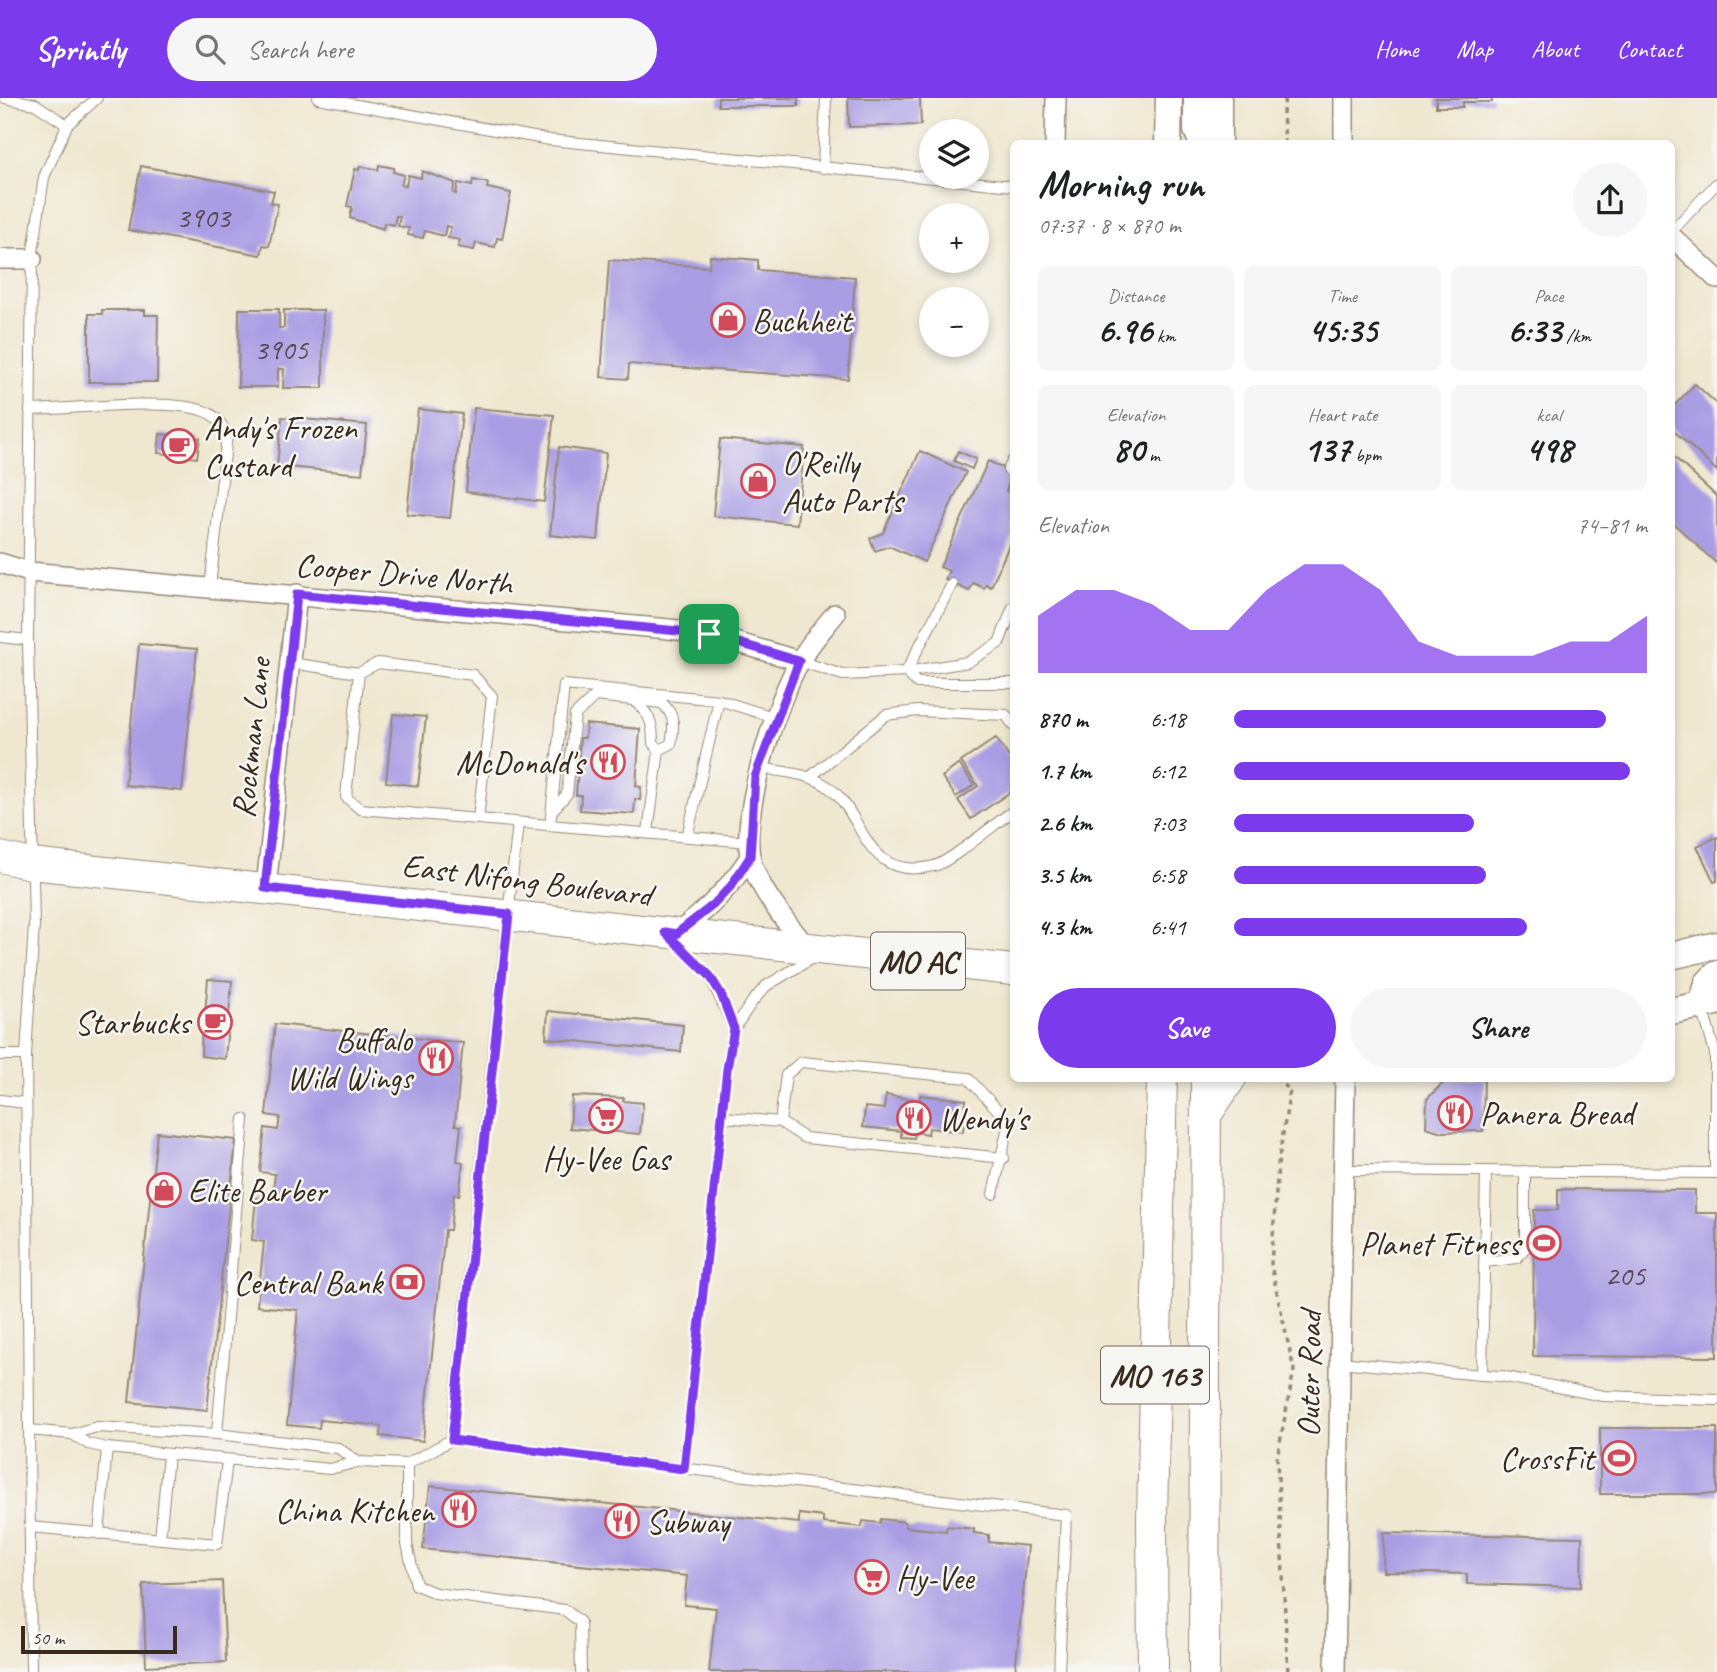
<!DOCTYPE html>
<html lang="en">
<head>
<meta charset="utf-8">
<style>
  body { margin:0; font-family:Caveat,sans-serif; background:#f6f6f6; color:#202124; height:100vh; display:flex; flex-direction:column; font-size:26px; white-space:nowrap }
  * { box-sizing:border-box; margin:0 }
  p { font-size:23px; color:#757577 }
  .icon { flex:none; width:38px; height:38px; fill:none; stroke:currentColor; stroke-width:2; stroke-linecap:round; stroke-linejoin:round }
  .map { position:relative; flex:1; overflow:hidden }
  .side { position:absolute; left:1010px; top:42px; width:665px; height:942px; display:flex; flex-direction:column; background:#fff; border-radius:10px; box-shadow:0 4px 10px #0003 }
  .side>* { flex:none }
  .tools { position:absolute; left:919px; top:21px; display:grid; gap:14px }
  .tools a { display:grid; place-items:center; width:70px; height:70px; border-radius:50%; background:#fff; box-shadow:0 4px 10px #0003; font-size:35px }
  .scale { position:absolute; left:21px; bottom:18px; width:156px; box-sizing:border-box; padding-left:7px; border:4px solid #3b2a1e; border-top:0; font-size:19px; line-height:24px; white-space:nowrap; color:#3b2a1e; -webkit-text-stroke:5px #f6f6f2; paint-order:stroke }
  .pin { position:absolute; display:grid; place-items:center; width:60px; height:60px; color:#fff; margin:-30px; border-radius:14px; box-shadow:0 4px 10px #0006 }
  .round { display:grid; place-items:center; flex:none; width:74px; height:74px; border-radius:37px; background:#f6f6f6 }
  .head { display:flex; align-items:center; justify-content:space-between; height:119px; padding:0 28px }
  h1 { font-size:38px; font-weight:800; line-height:52px }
  .figures { display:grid; grid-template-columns:repeat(3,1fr); gap:10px; height:119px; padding:7px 28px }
  .figures div { display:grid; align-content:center; border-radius:10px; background:#f6f6f6; text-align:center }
  .figures b { font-size:35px; font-weight:800 }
  .figures small { font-size:19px; font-weight:400 }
  .figures p { font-size:19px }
  .chart { height:196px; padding:14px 28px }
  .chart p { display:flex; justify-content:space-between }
  .chart svg { width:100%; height:126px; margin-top:7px; fill:#7c3aed; opacity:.7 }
  .action { display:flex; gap:14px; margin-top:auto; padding:14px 28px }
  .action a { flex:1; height:80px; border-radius:42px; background:#7c3aed; color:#fff; font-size:28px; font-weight:800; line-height:80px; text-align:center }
  .action a+a { background:#f6f6f6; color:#202124 }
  ul { padding:0 28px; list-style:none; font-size:23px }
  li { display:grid; grid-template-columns:112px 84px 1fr; align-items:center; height:52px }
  li i { height:18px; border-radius:9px; background:#7c3aed }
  header { display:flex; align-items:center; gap:42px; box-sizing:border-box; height:98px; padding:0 35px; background:#7c3aed; color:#fff }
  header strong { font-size:33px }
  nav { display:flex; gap:38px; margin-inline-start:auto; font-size:24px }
  .search { width:490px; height:63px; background:#f6f6f6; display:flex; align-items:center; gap:18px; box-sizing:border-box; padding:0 24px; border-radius:38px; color:#757577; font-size:26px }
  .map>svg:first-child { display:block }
  .building { fill:#a99de4 }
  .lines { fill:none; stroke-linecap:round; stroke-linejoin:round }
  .lane-casing { stroke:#958876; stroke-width:12 }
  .street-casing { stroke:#958876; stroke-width:22 }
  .secondary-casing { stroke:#958876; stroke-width:29 }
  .primary-casing { stroke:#958876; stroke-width:32 }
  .path { stroke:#958876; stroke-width:3.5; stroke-dasharray:5 5; stroke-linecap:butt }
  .lane { stroke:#fff; stroke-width:10 }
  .street { stroke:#fff; stroke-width:19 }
  .secondary { stroke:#fff; stroke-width:26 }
  .primary { stroke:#fff; stroke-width:30 }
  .route-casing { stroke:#fff; stroke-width:14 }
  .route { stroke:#7c3aed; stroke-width:9 }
  .labels { text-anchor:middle; stroke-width:5; stroke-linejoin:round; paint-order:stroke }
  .number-label { font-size:30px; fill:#564750 }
  .shield { fill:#f6f6f2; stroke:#73675e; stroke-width:2 }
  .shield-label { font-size:32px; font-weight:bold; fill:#3b2a1e }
  .poi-label { font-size:33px; fill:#3b2a1e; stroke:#f6f6f2; text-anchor:start }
  .street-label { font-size:33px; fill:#3b2a1e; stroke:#f6f6f2 }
</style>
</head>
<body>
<header>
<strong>Sprintly</strong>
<div class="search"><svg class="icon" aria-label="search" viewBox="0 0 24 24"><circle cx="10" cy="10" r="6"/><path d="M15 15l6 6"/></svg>Search here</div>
<nav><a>Home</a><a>Map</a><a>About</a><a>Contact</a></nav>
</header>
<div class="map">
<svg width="1717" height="1574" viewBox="0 0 1717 1574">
  <rect width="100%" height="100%" fill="#f6f6f2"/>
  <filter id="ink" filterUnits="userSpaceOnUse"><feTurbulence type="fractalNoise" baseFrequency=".0143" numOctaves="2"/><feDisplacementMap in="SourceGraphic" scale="14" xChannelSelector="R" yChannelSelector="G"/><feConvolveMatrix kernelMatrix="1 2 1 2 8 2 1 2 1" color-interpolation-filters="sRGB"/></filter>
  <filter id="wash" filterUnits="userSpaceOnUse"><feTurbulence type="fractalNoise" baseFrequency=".00686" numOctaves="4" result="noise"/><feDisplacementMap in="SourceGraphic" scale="28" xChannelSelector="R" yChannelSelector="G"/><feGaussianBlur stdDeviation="1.57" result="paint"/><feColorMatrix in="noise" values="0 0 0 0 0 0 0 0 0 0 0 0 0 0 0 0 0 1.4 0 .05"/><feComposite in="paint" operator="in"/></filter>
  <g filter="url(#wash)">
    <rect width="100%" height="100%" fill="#efe7cf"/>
    <g id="blocks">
      <g class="building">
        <rect x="718" y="0" width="80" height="8"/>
        <path d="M848,0H920L921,27L849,29Z"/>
        <path d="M1436,0H1492V4H1463V9H1436Z"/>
        <path d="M379,67L394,70L393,74L404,77L401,87L406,88L408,77L421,80L422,73L455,85L453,95L456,96L458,85L472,88L473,82L488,85L487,90L511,95L502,141L497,140L495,149L476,145L474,152L458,149L460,142L448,140L451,129L446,128L444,138L425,133L423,140L408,137L409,130L398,128L400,118H396L394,127L384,125L383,131L350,120L352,109L347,108L355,71L359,72L360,68L378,72Z"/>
        <path d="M141,68L274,93L271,105L278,106L269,148L263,147L261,157L128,132Z"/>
        <path d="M710,158L758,162V172L855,179L848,281L629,266L628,281L601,279L609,162L709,169Z"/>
        <path d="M239,211H279V230H284V212H323V290H283L284,271H278V289H238Z"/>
        <path d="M102,212H145V217H158L157,284H89V216H102Z"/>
        <path d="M1695,286L1717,306V373L1671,330V311Z"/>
        <path d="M474,310L554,317L544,404L466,394Z"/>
        <path d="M418,311L462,316L450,420L407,416Z"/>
        <path d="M282,319L367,327L362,376L277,368Z"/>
        <path d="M160,336L200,340L197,360L158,355Z"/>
        <path d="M720,341L804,349L797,426L713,418Z"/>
        <path d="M559,349L606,355L598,442L550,437Z"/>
        <path d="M920,353L966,374L924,464L889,448L875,453L870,440L883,435Z"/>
        <path d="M958,353L976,361L972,371L954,363Z"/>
        <path d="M1671,356L1717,399V466L1671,423Z"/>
        <path d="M988,363L1013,374L1006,393L1013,396V438L991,489L986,486L984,490L973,485L969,493L945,482L949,473L940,469Z"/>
        <path d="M139,546L197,551L182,693L125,687Z"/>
        <path d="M393,616L426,619L418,688L386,684Z"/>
        <path d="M586,626L640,631L636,688L641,689L640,702L635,701L634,716L580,712L581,697H576L580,640H585Z"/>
        <path d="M996,640L1013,665V692L971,721L958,702L978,688L961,664Z"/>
        <path d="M959,666L974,687L956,699L942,679Z"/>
        <path d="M1717,739V783L1714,784L1697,748Z"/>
        <path d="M208,881L232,883L225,961L201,958L202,915L205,916Z"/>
        <path d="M548,913L683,927L681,954L546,940Z"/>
        <path d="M275,926L463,945L455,1027L461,1028L457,1063L463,1064L459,1097L454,1096L450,1132H445L423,1343L380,1338L381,1328L320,1322L319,1330L287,1327L298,1212L257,1208L264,1144L252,1142L256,1100L272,1102L275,1076L260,1074L265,1030L278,1032L280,1019L266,1017Z"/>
        <path d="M1448,980H1484L1483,1033L1442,1034L1426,1029L1427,1001Z"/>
        <path d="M886,997L920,1003V997L966,1002L963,1034L929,1030L928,1036L915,1034L914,1040L901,1039V1033L863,1029L865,1009L884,1011Z"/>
        <path d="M572,998L624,1000L623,1003L643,1005L640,1036L570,1030Z"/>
        <path d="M157,1034L236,1042L207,1312L129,1304Z"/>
        <path d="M1558,1091L1695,1092V1115H1717V1259L1533,1258L1534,1112H1558Z"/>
        <rect x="1600" y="1330" width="117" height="66"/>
        <path d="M430,1388L799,1425V1416L823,1419V1425L862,1429L863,1423L880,1425L881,1421L905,1424V1429L946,1433L947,1428L974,1431V1435L989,1437V1444L1028,1448L1015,1574H709L716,1510L684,1507L687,1478L423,1451Z"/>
        <path d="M1384,1435L1582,1439L1581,1489L1467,1486V1476L1383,1474Z"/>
        <path d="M222,1483L226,1564L146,1568L143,1486Z"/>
      </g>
    </g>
  </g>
  <g filter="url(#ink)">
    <use href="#blocks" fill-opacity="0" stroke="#958876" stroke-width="2"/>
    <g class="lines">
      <g class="lane-casing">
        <g id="lane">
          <path d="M5,0L35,6L67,27"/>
          <path d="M318,0L550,42L1013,88"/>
          <path d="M823,70L826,0"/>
          <path d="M1671,134L1717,85"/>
          <path d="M30,312C73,311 163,300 201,312C215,316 221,324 227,337L210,489"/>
          <path d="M1008,372L1013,362"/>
          <path d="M0,539L28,542"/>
          <path d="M799,563L843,577L906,574L968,564L999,545L1013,509"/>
          <path d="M290,565L359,575L378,565L473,577L492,598L478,721L360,711L346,699L359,575"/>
          <path d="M906,574L917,585H1013"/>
          <path d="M906,574L952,486"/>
          <path d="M633,602C650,616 653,624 653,645L659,652L648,734"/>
          <path d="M759,670C784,674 811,675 831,691C866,720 864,784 934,768C949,765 997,724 1013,713"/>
          <path d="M810,679L886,617L918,613L1006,617L1013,627"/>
          <path d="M552,713L567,696L575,617L595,598L662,605C676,618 674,629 671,646L659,652"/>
          <path d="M478,721L749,744"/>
          <path d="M550,728L564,587L719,602L776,620"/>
          <path d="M687,739L719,602"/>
          <path d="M675,844L710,878L734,931"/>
          <path d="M1702,909L1715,955V1075"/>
          <path d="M0,957H26"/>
          <path d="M0,1002L26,1005"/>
          <path d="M723,1019L780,1024"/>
          <path d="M1345,1072L1717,1075"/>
          <path d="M993,1096L1009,1024L968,980L801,964L786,977L780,1024L805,1040L1004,1060"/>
          <path d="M1485,1164L1517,1160L1525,1150V1073"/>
          <path d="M1339,1264L1482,1277L1486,1073"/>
          <path d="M1482,1277L1501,1278L1603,1298L1717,1302"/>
          <path d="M29,1332L72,1336"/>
          <path d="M217,1336L244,1021"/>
          <path d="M451,1342L518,725"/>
          <path d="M358,1364L338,1350L217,1336L97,1329L72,1336L88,1346L107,1350L330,1371L358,1364L407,1366L451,1342L1066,1417L1059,1574"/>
          <path d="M407,1366V1446L416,1487L435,1495L565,1512L580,1524L581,1574"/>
          <path d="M684,1371L727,971L734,931L752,904L766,888L814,859"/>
          <path d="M30,1429L217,1446L227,1363"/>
          <path d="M99,1436L107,1350"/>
          <path d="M160,1441L168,1357"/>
          <path d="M31,1574L26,957L34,827L28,542L32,161L44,79L67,27L97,0"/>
        </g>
      </g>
      <g class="street-casing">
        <g id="street">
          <path d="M1344,0V46"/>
          <path d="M1055,46L1056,0"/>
          <path d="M1671,138L1717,181"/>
          <path d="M0,161H32"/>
          <path d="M0,465L29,474L669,531L709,536L799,563"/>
          <path d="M266,790L297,496"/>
          <path d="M676,836C706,813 729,791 750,759"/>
          <path d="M809,852C789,828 756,789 750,758C742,712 776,603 800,563C809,546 823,531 835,516"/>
          <path d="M1335,1574L1345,980"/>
        </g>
      </g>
      <g class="secondary-casing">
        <g id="secondary">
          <path d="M1197,0V32L1203,46"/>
          <path d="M1218,0V46"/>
          <path d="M1168,46L1169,0"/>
          <path d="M1671,858L1717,847"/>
          <path d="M1702,909L1708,885L1717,876"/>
          <path d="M1671,913L1717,904"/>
        </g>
      </g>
      <g class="primary-casing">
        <g id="primary">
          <path d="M0,759L31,766L1013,872"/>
          <path d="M1206,1017L1231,980"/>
          <path d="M1153,1574L1152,1419L1162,980"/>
          <path d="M1204,1574L1206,980"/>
        </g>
      </g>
      <g class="path">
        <path d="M1285,46L1283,14L1285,0"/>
        <path d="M1276,980L1290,992L1278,1066L1271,1167L1294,1272L1277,1360L1288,1574"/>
      </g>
      <use href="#lane" class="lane"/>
      <use href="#street" class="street"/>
      <use href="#secondary" class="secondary"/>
      <use href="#primary" class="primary"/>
    </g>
  </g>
  <g class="lines" filter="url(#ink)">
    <g class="route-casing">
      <path id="route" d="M297,496L709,536L799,563L755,679L750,759L731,788L713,807L676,836L665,834L710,878L721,896L734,931L727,971L684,1371L452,1342L509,816L265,790Z"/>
    </g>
    <use href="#route" class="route"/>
  </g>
  <defs>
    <g id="shop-ring" transform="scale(1.75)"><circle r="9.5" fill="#f6f6f2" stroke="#d1495b" stroke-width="1.5"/><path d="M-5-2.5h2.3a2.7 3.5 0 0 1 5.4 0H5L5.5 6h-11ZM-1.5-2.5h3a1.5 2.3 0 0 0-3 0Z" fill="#d1495b"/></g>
    <g id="cafe-ring" transform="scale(1.75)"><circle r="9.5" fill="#f6f6f2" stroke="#d1495b" stroke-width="1.5"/><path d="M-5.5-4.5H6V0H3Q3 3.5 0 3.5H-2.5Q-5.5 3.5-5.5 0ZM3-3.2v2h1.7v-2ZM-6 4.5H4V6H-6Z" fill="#d1495b"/></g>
    <g id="restaurant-ring" transform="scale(1.75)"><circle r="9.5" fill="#f6f6f2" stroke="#d1495b" stroke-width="1.5"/><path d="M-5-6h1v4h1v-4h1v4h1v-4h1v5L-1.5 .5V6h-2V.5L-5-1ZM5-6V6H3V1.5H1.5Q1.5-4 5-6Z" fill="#d1495b"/></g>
    <g id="supermarket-ring" transform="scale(1.75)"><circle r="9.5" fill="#f6f6f2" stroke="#d1495b" stroke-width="1.5"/><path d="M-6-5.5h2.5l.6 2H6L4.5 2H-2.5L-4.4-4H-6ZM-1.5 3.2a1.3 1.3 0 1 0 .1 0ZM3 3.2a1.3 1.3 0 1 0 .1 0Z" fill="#d1495b"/></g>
    <g id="stadium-ring" transform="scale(1.75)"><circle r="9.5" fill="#f6f6f2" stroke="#d1495b" stroke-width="1.5"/><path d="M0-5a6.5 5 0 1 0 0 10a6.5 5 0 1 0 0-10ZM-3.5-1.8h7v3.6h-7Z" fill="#d1495b"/></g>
    <g id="bank-ring" transform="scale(1.75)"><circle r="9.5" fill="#f6f6f2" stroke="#d1495b" stroke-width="1.5"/><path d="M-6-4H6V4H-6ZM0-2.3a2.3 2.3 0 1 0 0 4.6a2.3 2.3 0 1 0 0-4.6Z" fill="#d1495b"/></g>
  </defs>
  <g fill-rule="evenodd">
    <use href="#shop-ring" x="728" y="222"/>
    <use href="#cafe-ring" x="179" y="348"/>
    <use href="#shop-ring" x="758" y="383"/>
    <use href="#restaurant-ring" x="608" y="664"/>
    <use href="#cafe-ring" x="215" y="924"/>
    <use href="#restaurant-ring" x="436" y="960"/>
    <use href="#restaurant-ring" x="1455" y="1015"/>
    <use href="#supermarket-ring" x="606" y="1018"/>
    <use href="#restaurant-ring" x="914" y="1020"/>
    <use href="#shop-ring" x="164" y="1092"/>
    <use href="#stadium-ring" x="1544" y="1145"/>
    <use href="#bank-ring" x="407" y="1184"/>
    <use href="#stadium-ring" x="1619" y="1360"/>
    <use href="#restaurant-ring" x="459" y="1412"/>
    <use href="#restaurant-ring" x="622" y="1423"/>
    <use href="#supermarket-ring" x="872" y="1479"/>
  </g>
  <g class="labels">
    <g class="number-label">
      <text x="203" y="129">3903</text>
      <text x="281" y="261">3905</text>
      <text x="1625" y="1187">205</text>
    </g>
    <g class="shield">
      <rect x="871" y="834.5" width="94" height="57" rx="5"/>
      <rect x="1101" y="1248.5" width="108" height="57" rx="5"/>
    </g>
    <g class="shield-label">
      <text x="918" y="874">MO AC</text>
      <text x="1155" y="1288">MO 163</text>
    </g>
    <g class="poi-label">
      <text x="752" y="234">Buchheit</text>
      <text x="204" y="341">Andy's Frozen<tspan x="204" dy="38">Custard</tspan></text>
      <text x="782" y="376">O'Reilly<tspan x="782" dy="38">Auto Parts</tspan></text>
      <text x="584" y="676" text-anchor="end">McDonald's</text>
      <text x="190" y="936" text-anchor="end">Starbucks</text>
      <text x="412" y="953" text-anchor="end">Buffalo<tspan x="412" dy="38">Wild Wings</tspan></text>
      <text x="1480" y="1027">Panera Bread</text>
      <text x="939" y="1032">Wendy's</text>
      <text x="606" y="1072" text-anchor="middle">Hy-Vee Gas</text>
      <text x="188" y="1104">Elite Barber</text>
      <text x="1520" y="1157" text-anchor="end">Planet Fitness</text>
      <text x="382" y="1196" text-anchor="end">Central Bank</text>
      <text x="1594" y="1372" text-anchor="end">CrossFit</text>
      <text x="434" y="1424" text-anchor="end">China Kitchen</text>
      <text x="646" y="1435">Subway</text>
      <text x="896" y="1491">Hy-Vee</text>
    </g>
    <g class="street-label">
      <text transform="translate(404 475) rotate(5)" y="12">Cooper Drive North</text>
      <text transform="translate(250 640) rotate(-84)" y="12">Rockman Lane</text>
      <text transform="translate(527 781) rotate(7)" y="12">East Nifong Boulevard</text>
      <text transform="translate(1308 1276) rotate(-89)" y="12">Outer Road</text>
    </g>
  </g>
</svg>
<div class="tools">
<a><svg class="icon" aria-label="layers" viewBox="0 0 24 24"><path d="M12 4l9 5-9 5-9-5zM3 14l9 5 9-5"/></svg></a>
<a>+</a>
<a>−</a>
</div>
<div class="scale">50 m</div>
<div class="pin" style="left:709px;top:536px;background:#1e9e55"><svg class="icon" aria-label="arrive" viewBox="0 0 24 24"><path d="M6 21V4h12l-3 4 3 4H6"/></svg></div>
<section class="side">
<div class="head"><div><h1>Morning run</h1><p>07:37 · 8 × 870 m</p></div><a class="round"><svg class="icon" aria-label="share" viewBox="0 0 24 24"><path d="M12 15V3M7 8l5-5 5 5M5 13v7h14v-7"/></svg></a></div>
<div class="figures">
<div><p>Distance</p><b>6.96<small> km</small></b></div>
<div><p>Time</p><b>45:35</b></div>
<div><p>Pace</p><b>6:33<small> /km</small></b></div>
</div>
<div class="figures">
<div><p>Elevation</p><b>80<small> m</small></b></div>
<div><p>Heart rate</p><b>137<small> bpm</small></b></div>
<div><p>kcal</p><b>498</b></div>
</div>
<div class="chart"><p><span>Elevation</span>74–81 m</p>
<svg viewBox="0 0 160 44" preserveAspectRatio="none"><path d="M0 44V24L10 15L20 15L30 20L40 29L50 29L60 15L70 6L80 6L90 15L100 33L110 38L120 38L130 38L140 33L150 33L160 24V44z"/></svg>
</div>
<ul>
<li><b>870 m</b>6:18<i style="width:90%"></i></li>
<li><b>1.7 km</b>6:12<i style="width:96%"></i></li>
<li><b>2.6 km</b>7:03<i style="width:58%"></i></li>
<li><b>3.5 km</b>6:58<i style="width:61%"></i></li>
<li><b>4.3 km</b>6:41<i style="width:71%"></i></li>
</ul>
<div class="action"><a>Save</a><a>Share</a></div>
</section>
</div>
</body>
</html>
